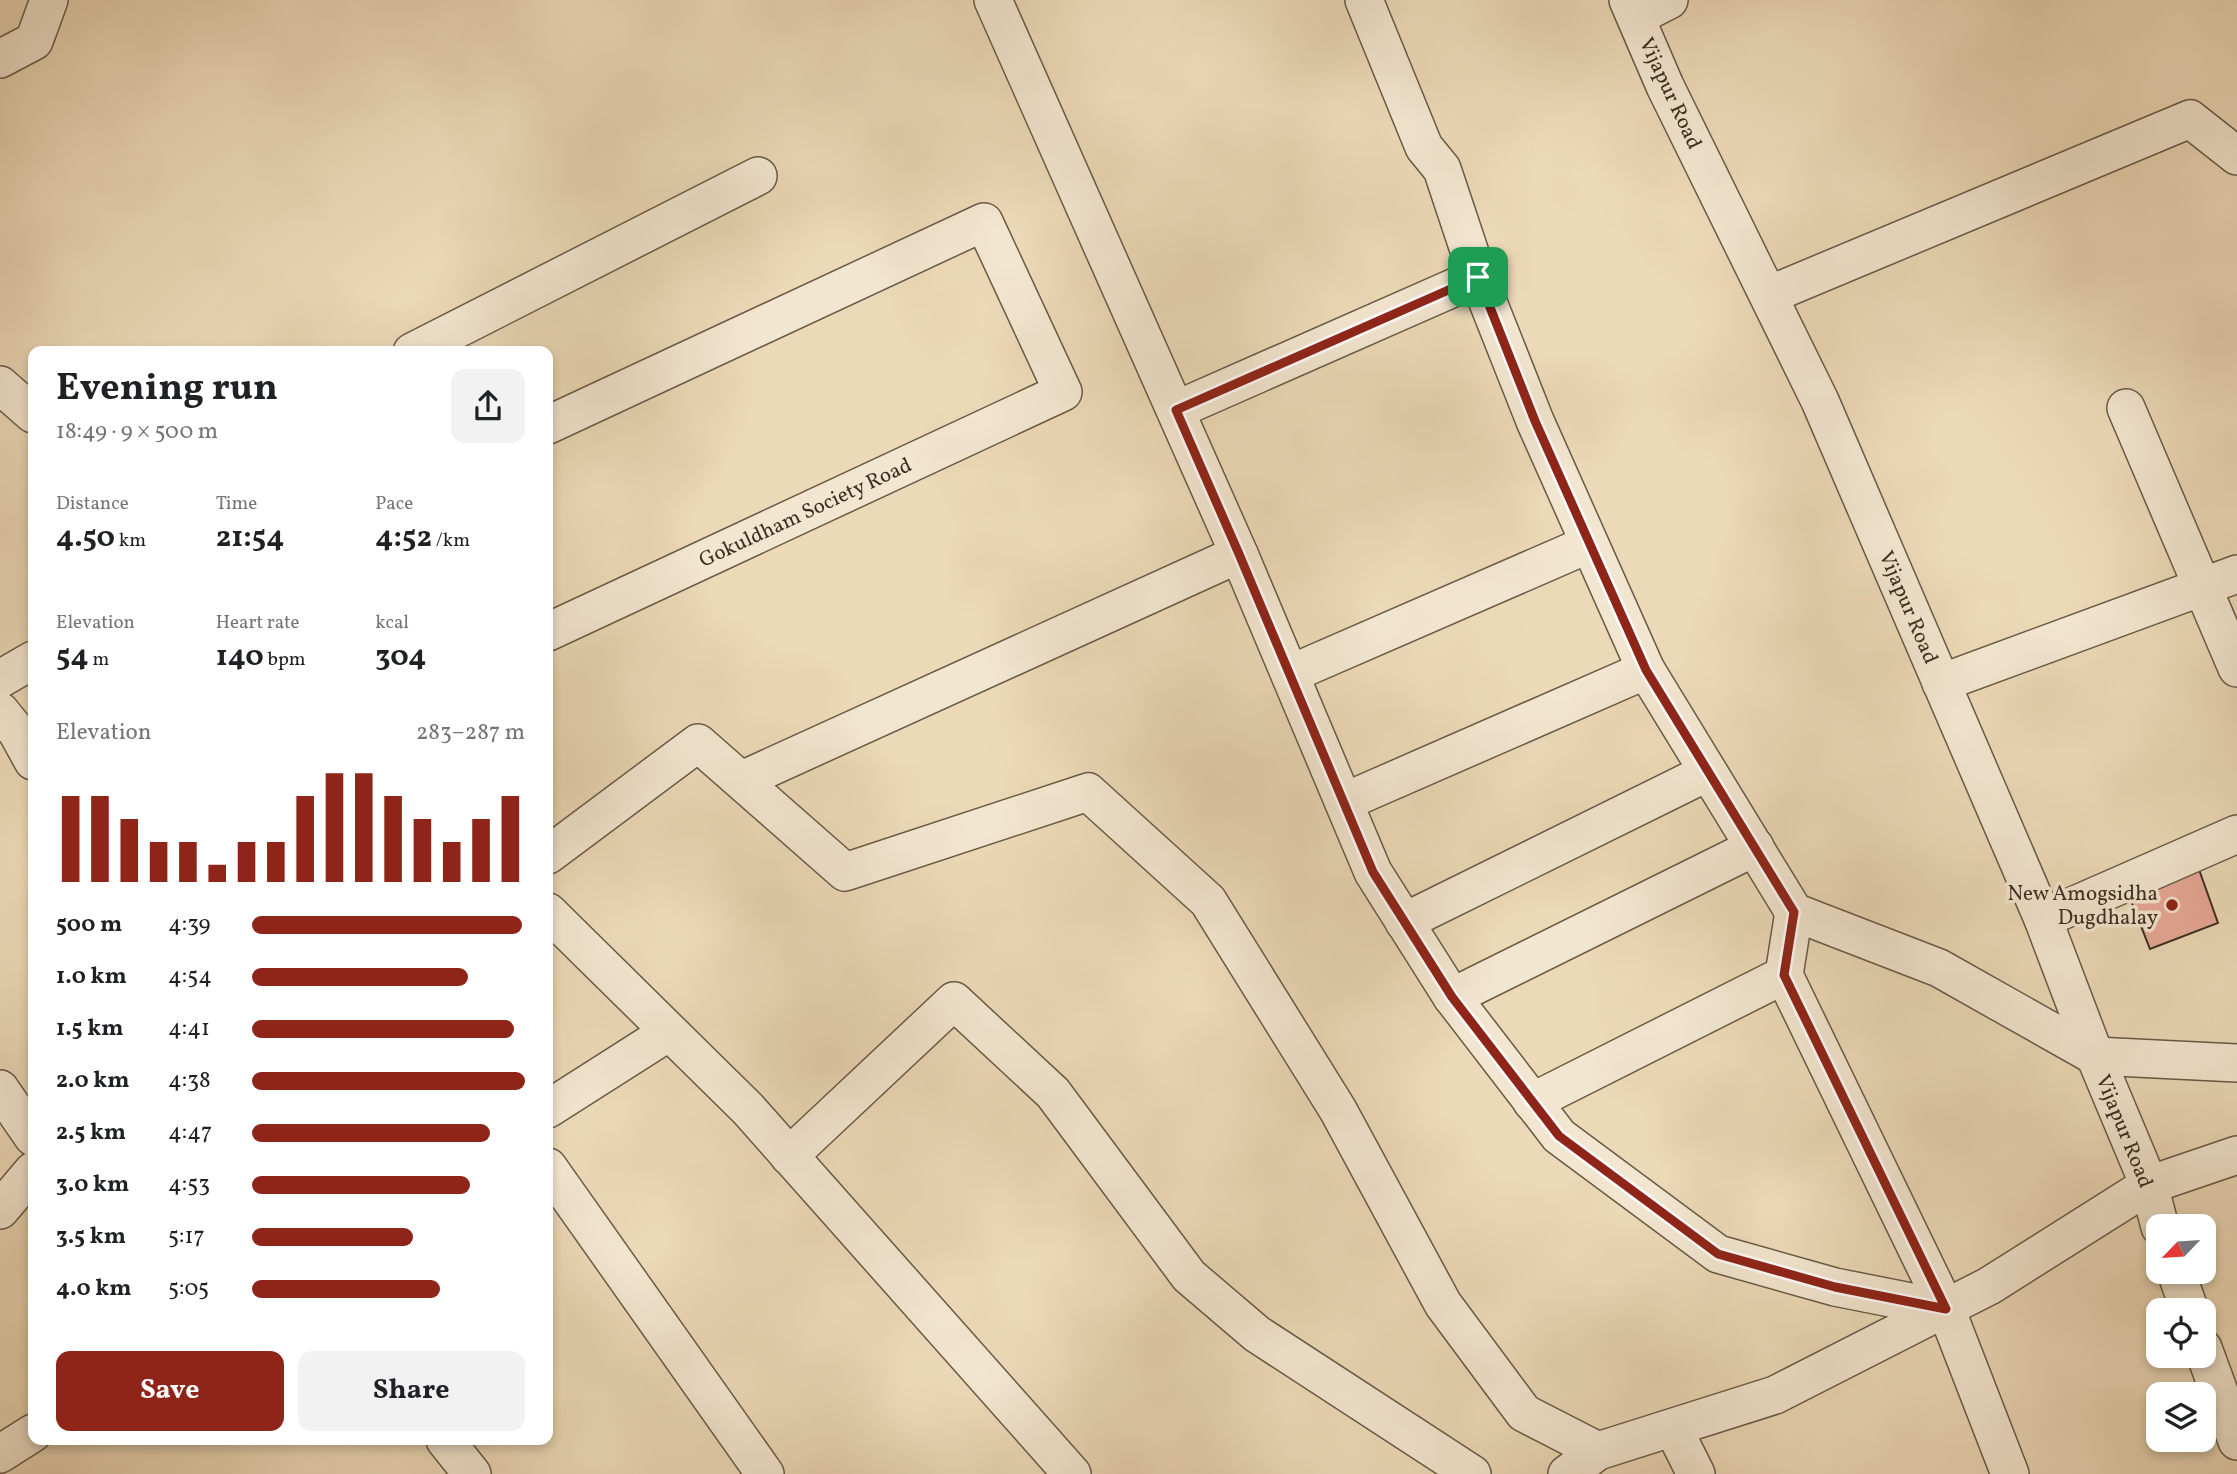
<!DOCTYPE html>
<html lang="en">
<head>
<meta charset="utf-8">
<style>
  body { margin:0; font-family:Vollkorn,serif; background:#f2f2f2; color:#202124; height:100vh; display:flex; flex-direction:column; font-size:26px; white-space:nowrap }
  * { box-sizing:border-box; margin:0 }
  p { font-size:23px; color:#757577 }
  .icon { flex:none; width:38px; height:38px; fill:none; stroke:currentColor; stroke-width:2; stroke-linecap:round; stroke-linejoin:round }
  .map { position:relative; flex:1; overflow:hidden }
  .drawer { position:absolute; left:28px; top:346px; width:525px; height:1099px; display:flex; flex-direction:column; background:#fff; border-radius:14px; box-shadow:0 4px 10px #0003 }
  .drawer>* { flex:none }
  .needle { width:46px; rotate:245deg }
  .tools { position:absolute; left:2146px; top:1214px; display:grid; gap:14px }
  .tools a { display:grid; place-items:center; width:70px; height:70px; border-radius:14px; background:#fff; box-shadow:0 4px 10px #0003; font-size:35px }
  .pin { position:absolute; display:grid; place-items:center; width:60px; height:60px; color:#fff; margin:-30px; border-radius:14px; box-shadow:0 4px 10px #0006 }
  .round { display:grid; place-items:center; flex:none; width:74px; height:74px; border-radius:14px; background:#f2f2f2 }
  .overview { display:flex; align-items:center; justify-content:space-between; height:119px; padding:0 28px }
  h1 { font-size:38px; font-weight:700; line-height:52px }
  .metrics { display:grid; grid-template-columns:repeat(3,1fr); gap:10px; height:119px; padding:7px 28px }
  .metrics div { display:grid; align-content:center }
  .metrics b { font-size:30px; font-weight:700 }
  .metrics small { font-size:19px; font-weight:400 }
  .metrics p { font-size:19px }
  .chart { height:196px; padding:14px 28px }
  .chart p { display:flex; justify-content:space-between }
  .chart svg { width:100%; height:126px; margin-top:7px; stroke:#8f2418; stroke-width:6 }
  .cta { display:flex; gap:14px; margin-top:auto; padding:14px 28px }
  .cta a { flex:1; height:80px; border-radius:14px; background:#8f2418; color:#fff; font-size:28px; font-weight:700; line-height:80px; text-align:center }
  .cta a+a { background:#f2f2f2; color:#202124 }
  ul { padding:0 28px; list-style:none; font-size:23px }
  li { display:grid; grid-template-columns:112px 84px 1fr; align-items:center; height:52px }
  li i { height:18px; border-radius:9px; background:#8f2418 }
  .map>svg:first-child { display:block }
  .building { fill:#e8a998; stroke:#3c2f22; stroke-width:2 }
  .lines { fill:none; stroke-linecap:round; stroke-linejoin:round }
  .minor-casing { stroke:#685a47; stroke-width:40 }
  .minor { stroke:#f3e6d0; stroke-width:37 }
  .route-casing { stroke:#fff; stroke-width:14 }
  .route { stroke:#8f2418; stroke-width:9 }
  .poi-dot { fill:#8f2418; stroke:#f3e6d0; stroke-width:2.5 }
  .labels { text-anchor:middle; stroke-width:7; stroke-linejoin:round; paint-order:stroke }
  .street-label { font-size:21px; fill:#3c2f22; stroke:#f3e6d0 }
  .poi-label { font-size:21px; fill:#3c2f22; stroke:#f3e6d0; text-anchor:end }
</style>
</head>
<body>
<div class="map">
<svg width="2237" height="1474" viewBox="0 0 2237 1474">
  <rect width="100%" height="100%" fill="#ecd9b7"/>
  <filter id="stains"><feTurbulence type="fractalNoise" baseFrequency=".00286" numOctaves="4"/><feColorMatrix values="0 0 0 0 .2 0 0 0 0 .09 0 0 0 0 .02 0 0 0 .5 -.17"/></filter>
  <radialGradient id="worn" r=".72"><stop offset=".6" stop-color="#630" stop-opacity="0"/><stop offset="1" stop-color="#630" stop-opacity=".3"/></radialGradient>
  <path class="building" d="M2196,861L2218,923L2150,949L2126,888Z"/>
  <g class="lines">
    <g class="minor-casing">
      <g id="minor">
        <path d="M993,0L1239,554"/>
        <path d="M1364,0L1424,147L1442,169L1478,277L1535,421L1646,670L1794,912L1939,968L2095,1056L2237,1063"/>
        <path d="M1628,0L1665,86L1820,401L2043,919L2095,1056L2149,1185L2160,1227"/>
        <path d="M1636,17L1669,0"/>
        <path d="M0,59L34,41L49,0"/>
        <path d="M1769,295L2190,119L2237,156"/>
        <path d="M412,352L758,176"/>
        <path d="M0,385L33,414"/>
        <path d="M2126,408L2237,668"/>
        <path d="M1176,410L1478,277"/>
        <path d="M548,425L984,222L1063,392L548,632"/>
        <path d="M1290,674L1589,544"/>
        <path d="M0,679L33,660"/>
        <path d="M1941,683L2237,574"/>
        <path d="M0,711L17,732L33,761"/>
        <path d="M742,780L1239,554L1373,872L1452,997L1559,1136L1718,1254L1835,1287L1946,1309"/>
        <path d="M1344,802L1646,670"/>
        <path d="M548,855L698,743L845,872L1088,792L1208,901L1338,1110L1443,1304L1524,1413L1598,1451"/>
        <path d="M548,912L748,1109L1072,1474"/>
        <path d="M1794,912L1784,975L1946,1309L2010,1474"/>
        <path d="M2043,919L2237,834"/>
        <path d="M1404,922L1708,772"/>
        <path d="M1452,997L1755,847"/>
        <path d="M0,1089L33,1137"/>
        <path d="M1532,1102L1784,975"/>
        <path d="M548,1109L669,1032"/>
        <path d="M789,1156L954,1001L1053,1093L1189,1276L1257,1334L1472,1474"/>
        <path d="M548,1167L765,1474"/>
        <path d="M0,1210L33,1171"/>
        <path d="M2176,1272L2190,1311"/>
        <path d="M2203,1348L2237,1441"/>
        <path d="M1673,1428L1696,1474"/>
        <path d="M445,1440L472,1474"/>
        <path d="M0,1454L33,1433"/>
        <path d="M1567,1474L1598,1451L1775,1395L1989,1286L2149,1185L2237,1155"/>
      </g>
    </g>
    <use href="#minor" class="minor"/>
  </g>
  <g class="lines">
    <g class="route-casing">
      <path id="route" d="M1478,277L1535,421L1646,670L1794,912L1784,975L1946,1309L1835,1287L1718,1254L1559,1136L1452,997L1373,872L1239,554L1176,410Z"/>
    </g>
    <use href="#route" class="route"/>
  </g>
  <circle class="poi-dot" cx="2172" cy="905" r="7"/>
  <g class="labels">
    <g class="street-label">
      <text transform="translate(1671 93) rotate(65)" y="7">Vijapur Road</text>
      <text transform="translate(805 512) rotate(-25)" y="7">Gokuldham Society Road</text>
      <text transform="translate(1909 607) rotate(67)" y="7">Vijapur Road</text>
      <text transform="translate(2125 1131) rotate(68)" y="7">Vijapur Road</text>
    </g>
    <g class="poi-label">
      <text x="2158" y="900">New Amogsidha<tspan x="2158" dy="24">Dugdhalay</tspan></text>
    </g>
  </g>
  <rect width="100%" height="100%" filter="url(#stains)"/>
  <rect width="100%" height="100%" fill="url(#worn)"/>
</svg>
<div class="tools">
<a><svg class="needle" viewBox="-14 -14 28 28"><path d="M0-13l5 13h-10z" fill="#e53935"/><path d="M0 13l5-13h-10z" fill="#757577"/></svg></a>
<a><svg class="icon" aria-label="locate" viewBox="0 0 24 24"><circle cx="12" cy="12" r="6"/><path d="M12 2v4M12 18v4M2 12h4M18 12h4"/></svg></a>
<a><svg class="icon" aria-label="layers" viewBox="0 0 24 24"><path d="M12 4l9 5-9 5-9-5zM3 14l9 5 9-5"/></svg></a>
</div>
<div class="pin" style="left:1478px;top:277px;background:#1e9e55"><svg class="icon" aria-label="arrive" viewBox="0 0 24 24"><path d="M6 21V4h12l-3 4 3 4H6"/></svg></div>
<section class="drawer">
<div class="overview"><div><h1>Evening run</h1><p>18:49 · 9 × 500 m</p></div><a class="round"><svg class="icon" aria-label="share" viewBox="0 0 24 24"><path d="M12 15V3M7 8l5-5 5 5M5 13v7h14v-7"/></svg></a></div>
<div class="metrics">
<div><p>Distance</p><b>4.50<small> km</small></b></div>
<div><p>Time</p><b>21:54</b></div>
<div><p>Pace</p><b>4:52<small> /km</small></b></div>
</div>
<div class="metrics">
<div><p>Elevation</p><b>54<small> m</small></b></div>
<div><p>Heart rate</p><b>140<small> bpm</small></b></div>
<div><p>kcal</p><b>304</b></div>
</div>
<div class="chart"><p><span>Elevation</span>283–287 m</p>
<svg viewBox="0 0 160 44" preserveAspectRatio="none"><path d="M5 44V14M15 44V14M25 44V22M35 44V30M45 44V30M55 44V38M65 44V30M75 44V30M85 44V14M95 44V6M105 44V6M115 44V14M125 44V22M135 44V30M145 44V22M155 44V14"/></svg>
</div>
<ul>
<li><b>500 m</b>4:39<i style="width:99%"></i></li>
<li><b>1.0 km</b>4:54<i style="width:79%"></i></li>
<li><b>1.5 km</b>4:41<i style="width:96%"></i></li>
<li><b>2.0 km</b>4:38<i style="width:100%"></i></li>
<li><b>2.5 km</b>4:47<i style="width:87%"></i></li>
<li><b>3.0 km</b>4:53<i style="width:80%"></i></li>
<li><b>3.5 km</b>5:17<i style="width:59%"></i></li>
<li><b>4.0 km</b>5:05<i style="width:69%"></i></li>
</ul>
<div class="cta"><a>Save</a><a>Share</a></div>
</section>
</div>
</body>
</html>
